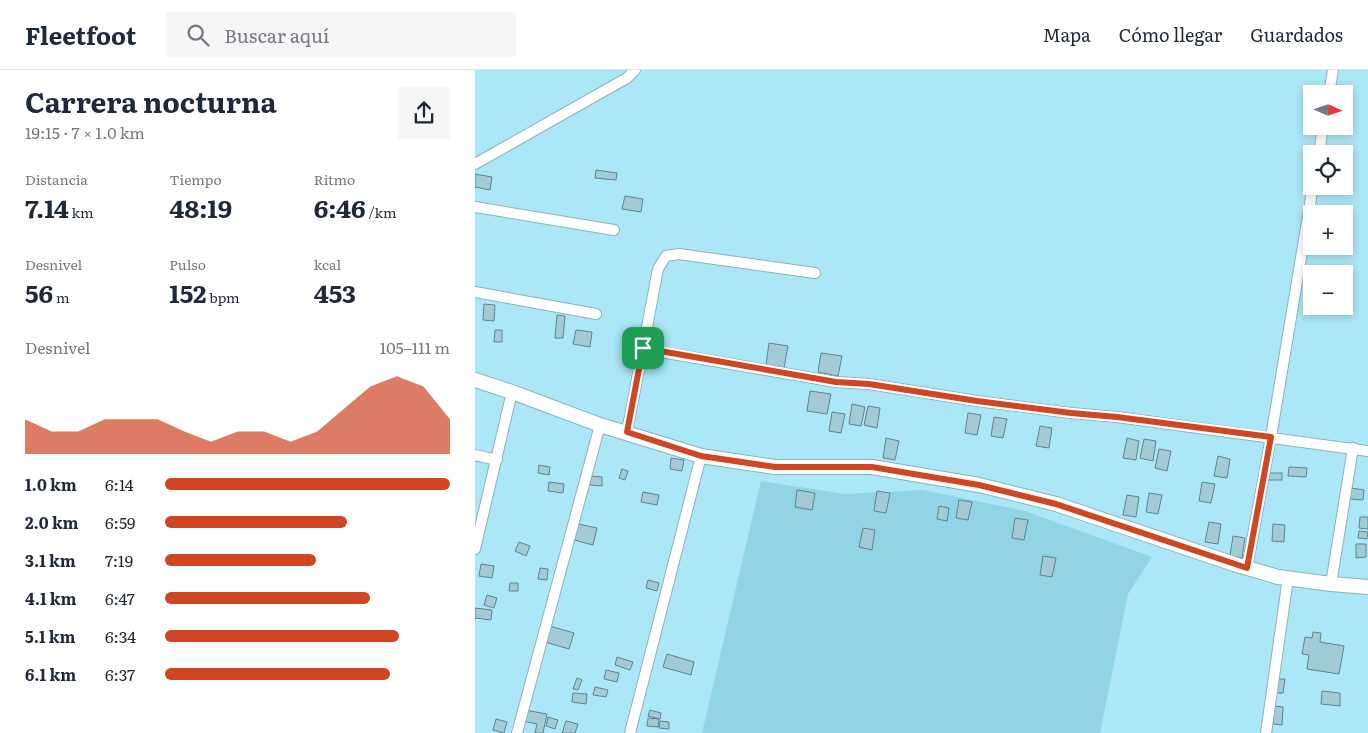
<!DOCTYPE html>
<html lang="es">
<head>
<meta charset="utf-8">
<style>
  body { margin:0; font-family:Literata,serif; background:#f6f6f7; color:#1f2937; height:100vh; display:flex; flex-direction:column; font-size:19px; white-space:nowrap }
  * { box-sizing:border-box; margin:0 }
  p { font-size:16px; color:#747a83 }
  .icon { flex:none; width:28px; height:28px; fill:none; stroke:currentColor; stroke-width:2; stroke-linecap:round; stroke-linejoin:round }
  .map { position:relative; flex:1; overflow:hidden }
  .details { display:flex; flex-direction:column; background:#fff; width:475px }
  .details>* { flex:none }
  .needle { width:32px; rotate:93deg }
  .controls { position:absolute; left:828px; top:15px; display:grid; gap:10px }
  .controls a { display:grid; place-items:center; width:50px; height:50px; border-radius:0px; background:#fff; box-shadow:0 2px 8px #0003; font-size:25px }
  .pin { position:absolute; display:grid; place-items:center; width:42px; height:42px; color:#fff; margin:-21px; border-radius:10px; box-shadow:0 2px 8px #0006 }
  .round { display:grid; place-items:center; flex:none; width:52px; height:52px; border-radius:0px; background:#f6f6f7 }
  .headline { display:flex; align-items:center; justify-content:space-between; height:85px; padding:0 25px }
  h1 { font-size:28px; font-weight:700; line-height:38px }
  .metrics { display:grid; grid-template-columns:repeat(3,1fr); gap:8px; height:85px; padding:5px 25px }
  .metrics div { display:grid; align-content:center }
  .metrics b { font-size:25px; font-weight:700 }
  .metrics small { font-size:14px; font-weight:400 }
  .metrics p { font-size:14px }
  .chart { height:140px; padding:10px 25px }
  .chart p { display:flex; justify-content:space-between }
  .chart svg { width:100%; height:90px; margin-top:5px; fill:#d04623; opacity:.7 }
  ul { padding:0 25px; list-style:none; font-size:16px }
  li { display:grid; grid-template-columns:80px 60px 1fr; align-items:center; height:38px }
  li i { height:12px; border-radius:6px; background:#d04623 }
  header { display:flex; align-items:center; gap:30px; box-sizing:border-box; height:70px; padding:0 25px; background:#fff; border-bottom:1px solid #e0e1e3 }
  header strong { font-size:24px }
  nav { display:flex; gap:28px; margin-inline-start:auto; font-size:18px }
  .search { width:350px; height:45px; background:#f6f6f7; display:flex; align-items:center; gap:12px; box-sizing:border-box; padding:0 18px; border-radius:0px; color:#747a83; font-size:19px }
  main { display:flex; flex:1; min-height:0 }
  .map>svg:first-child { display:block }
  .green { fill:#abe7f7; fill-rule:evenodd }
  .forest { fill:#92d4e5 }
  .building { fill:#a2cbd6; stroke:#5e858e }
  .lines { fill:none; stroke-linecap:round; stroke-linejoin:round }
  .street-casing { stroke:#8bb3bd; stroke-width:12 }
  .secondary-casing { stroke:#8bb3bd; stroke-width:16 }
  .street { stroke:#fff; stroke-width:10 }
  .secondary { stroke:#fff; stroke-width:14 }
  .route-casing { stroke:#fff; stroke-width:10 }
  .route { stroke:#d04623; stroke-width:6 }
</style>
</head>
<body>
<header>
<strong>Fleetfoot</strong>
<div class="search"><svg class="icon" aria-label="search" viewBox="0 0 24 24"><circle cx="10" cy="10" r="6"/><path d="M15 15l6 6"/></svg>Buscar aquí</div>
<nav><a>Mapa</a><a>Cómo llegar</a><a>Guardados</a></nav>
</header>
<main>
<section class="details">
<div class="headline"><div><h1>Carrera nocturna</h1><p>19:15 · 7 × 1.0 km</p></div><a class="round"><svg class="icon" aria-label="share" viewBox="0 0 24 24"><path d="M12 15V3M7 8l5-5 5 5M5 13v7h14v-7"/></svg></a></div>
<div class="metrics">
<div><p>Distancia</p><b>7.14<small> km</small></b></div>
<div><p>Tiempo</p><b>48:19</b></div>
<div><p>Ritmo</p><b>6:46<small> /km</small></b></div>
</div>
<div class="metrics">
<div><p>Desnivel</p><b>56<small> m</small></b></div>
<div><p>Pulso</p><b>152<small> bpm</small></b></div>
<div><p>kcal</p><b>453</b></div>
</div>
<div class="chart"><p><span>Desnivel</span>105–111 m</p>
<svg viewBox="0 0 160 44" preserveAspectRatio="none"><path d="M0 44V27L10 33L20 33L30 27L40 27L50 27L60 33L70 38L80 33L90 33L100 38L110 33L120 22L130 11L140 6L150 11L160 27V44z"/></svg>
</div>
<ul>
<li><b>1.0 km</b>6:14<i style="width:100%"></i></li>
<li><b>2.0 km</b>6:59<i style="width:64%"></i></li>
<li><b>3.1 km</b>7:19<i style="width:53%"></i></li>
<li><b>4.1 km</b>6:47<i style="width:72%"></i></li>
<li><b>5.1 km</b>6:34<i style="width:82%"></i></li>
<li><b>6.1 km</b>6:37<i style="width:79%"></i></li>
</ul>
</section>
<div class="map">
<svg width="893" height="663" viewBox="0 0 893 663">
  <rect width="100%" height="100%" fill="#f3fbfd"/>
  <path class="green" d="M0,0H893V663H0ZM836,24H869V56H836ZM836,84H869V116H836ZM836,144H869V176H836ZM836,204H869V236H836Z"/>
  <path class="forest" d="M286,411L370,424L448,420L550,441L677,487L653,524L625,663H227Z"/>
  <g class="building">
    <path d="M121,100L142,103L141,110L120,108Z"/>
    <path d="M0,104L17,107L15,120L0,117Z"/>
    <path d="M150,126L168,129L166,142L147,139Z"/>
    <path d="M9,234L20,235L19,251L8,250Z"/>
    <path d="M82,245L90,246L88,268H80Z"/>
    <path d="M20,260H27V272H19Z"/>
    <path d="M101,260L117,262L115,277L98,274Z"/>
    <path d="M294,273L313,276L309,298L291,295Z"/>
    <path d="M346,283L367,286L363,306L343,302Z"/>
    <path d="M335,321L356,324L352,344L332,341Z"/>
    <path d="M377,334L390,337L386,356L374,354Z"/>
    <path d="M393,336L405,338L402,358L389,355Z"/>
    <path d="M357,342L370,344L366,363L354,361Z"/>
    <path d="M493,343L506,345L502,365L490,363Z"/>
    <path d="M519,347L532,349L528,368L516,366Z"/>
    <path d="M565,356L577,358L574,378L561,376Z"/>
    <path d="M411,368L424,371L420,390L408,388Z"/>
    <path d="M652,368L664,371L661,390L648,388Z"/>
    <path d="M669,369L681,371L678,391L665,388Z"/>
    <path d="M684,379L696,381L692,401L680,398Z"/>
    <path d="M743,386L755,389L752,408L739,406Z"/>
    <path d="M196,388L209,390L207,401L195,399Z"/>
    <path d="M64,395L75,397L74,405L63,403Z"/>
    <path d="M814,397L832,398L831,407L813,406Z"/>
    <path d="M147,399L153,401L150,410L144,408Z"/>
    <rect x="793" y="403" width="14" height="7"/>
    <path d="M115,406L127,407V416L115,415Z"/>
    <path d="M74,412L89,414L88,423L73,421Z"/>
    <path d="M727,412L740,414L736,433L724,431Z"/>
    <path d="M876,418L889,420L888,430L875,429Z"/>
    <path d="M322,420L340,423L337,440L320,437Z"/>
    <path d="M402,421L415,423L411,443L399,441Z"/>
    <path d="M168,422L184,425L182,435L166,432Z"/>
    <path d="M674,423L687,425L683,444L671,442Z"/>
    <path d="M652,425L664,427L661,447L648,445Z"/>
    <path d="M484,430L497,432L493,450L481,448Z"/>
    <path d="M464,436L474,438L472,451L462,449Z"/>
    <path d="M885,447H893V459L884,458Z"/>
    <path d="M540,448L553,450L549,470L537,468Z"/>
    <path d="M734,452L746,454L743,474L730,472Z"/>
    <path d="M103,454L122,458L118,475L99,470Z"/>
    <path d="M798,454L810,455L809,472L797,471Z"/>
    <path d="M388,458L400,460L397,480L384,477Z"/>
    <path d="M884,461L893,462L892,469L883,468Z"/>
    <path d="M758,466L770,468L767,488L755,486Z"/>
    <path d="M44,472L55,476L51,486L40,481Z"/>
    <path d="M881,474H891V487L881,488Z"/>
    <path d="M568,486L581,488L577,507L565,505Z"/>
    <path d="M6,494L19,496L17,508L4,506Z"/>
    <path d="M65,498L73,499L72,510L63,509Z"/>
    <path d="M173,510L184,513L182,521L171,518Z"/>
    <path d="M35,513H43V521H34Z"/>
    <path d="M12,525L22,528L19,538L9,535Z"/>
    <path d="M0,538L17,540L16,550L0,548Z"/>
    <path d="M75,556L99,563L94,579L70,572Z"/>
    <path d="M838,562L846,563L845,572L869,576L864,604L832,599L834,585L827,584L830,567L837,568Z"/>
    <path d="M192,584L219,592L216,605L188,597Z"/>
    <path d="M142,587L158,592L155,600L140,595Z"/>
    <path d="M131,600L144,603L142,612L129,609Z"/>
    <path d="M102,608L107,610L103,620L98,619Z"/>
    <path d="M801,609H810L808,623H800Z"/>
    <path d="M120,617L133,620L131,627L118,625Z"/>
    <path d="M847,621L865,623V636L846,634Z"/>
    <path d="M98,623L112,624L111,634L97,632Z"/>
    <path d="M799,636L808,637L807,655L798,654Z"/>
    <path d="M50,640L72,644L68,663H60L62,654L48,651Z"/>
    <path d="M175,640L186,643L185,649L173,646Z"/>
    <path d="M73,647L83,650L80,659L71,656Z"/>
    <path d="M173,648L184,649L183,657L172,656Z"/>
    <path d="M21,649L32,652L29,663L18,660Z"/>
    <path d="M91,651L103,654L100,663H87Z"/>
    <path d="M185,651L194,652V659L184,658Z"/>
  </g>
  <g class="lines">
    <g class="street-casing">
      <g id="street">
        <path d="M854,24L858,0"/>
        <path d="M844,84L848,56"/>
        <path d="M0,94L152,8L160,0"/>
        <path d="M0,137L139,160"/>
        <path d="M0,222L121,244"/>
        <path d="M168,279L361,312L394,314L502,331L596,343L642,347L893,381"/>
        <path d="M152,362L183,199L191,186L204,184L340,203"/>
        <path d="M0,385L22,390"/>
        <path d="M0,479L37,322"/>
        <path d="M772,498L796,367L838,116"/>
        <path d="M856,514L878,378"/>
        <path d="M42,663L125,355"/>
        <path d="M155,663L226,386"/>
        <path d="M791,663L813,508"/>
      </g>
    </g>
    <g class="secondary-casing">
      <path id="secondary" d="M0,310L37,322L125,355L226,386L300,397H397L504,415L581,434L759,494L803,507L856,514L893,517"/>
    </g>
    <use href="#street" class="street"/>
    <use href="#secondary" class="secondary"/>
  </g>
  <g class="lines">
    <g class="route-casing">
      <path id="route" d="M168,278L361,312L394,314L502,331L596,343L642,347L796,367L772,498L581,434L504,415L397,397H300L226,386L152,362Z"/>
    </g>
    <use href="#route" class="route"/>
  </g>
</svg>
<div class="controls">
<a><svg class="needle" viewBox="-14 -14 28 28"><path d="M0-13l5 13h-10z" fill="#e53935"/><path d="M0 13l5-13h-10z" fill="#747a83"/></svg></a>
<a><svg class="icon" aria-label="locate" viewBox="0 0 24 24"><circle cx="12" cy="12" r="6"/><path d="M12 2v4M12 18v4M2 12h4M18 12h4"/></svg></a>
<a>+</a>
<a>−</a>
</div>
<div class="pin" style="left:168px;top:278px;background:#1e9e55"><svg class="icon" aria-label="arrive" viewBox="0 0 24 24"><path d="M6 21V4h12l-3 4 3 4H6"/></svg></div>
</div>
</main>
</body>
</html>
